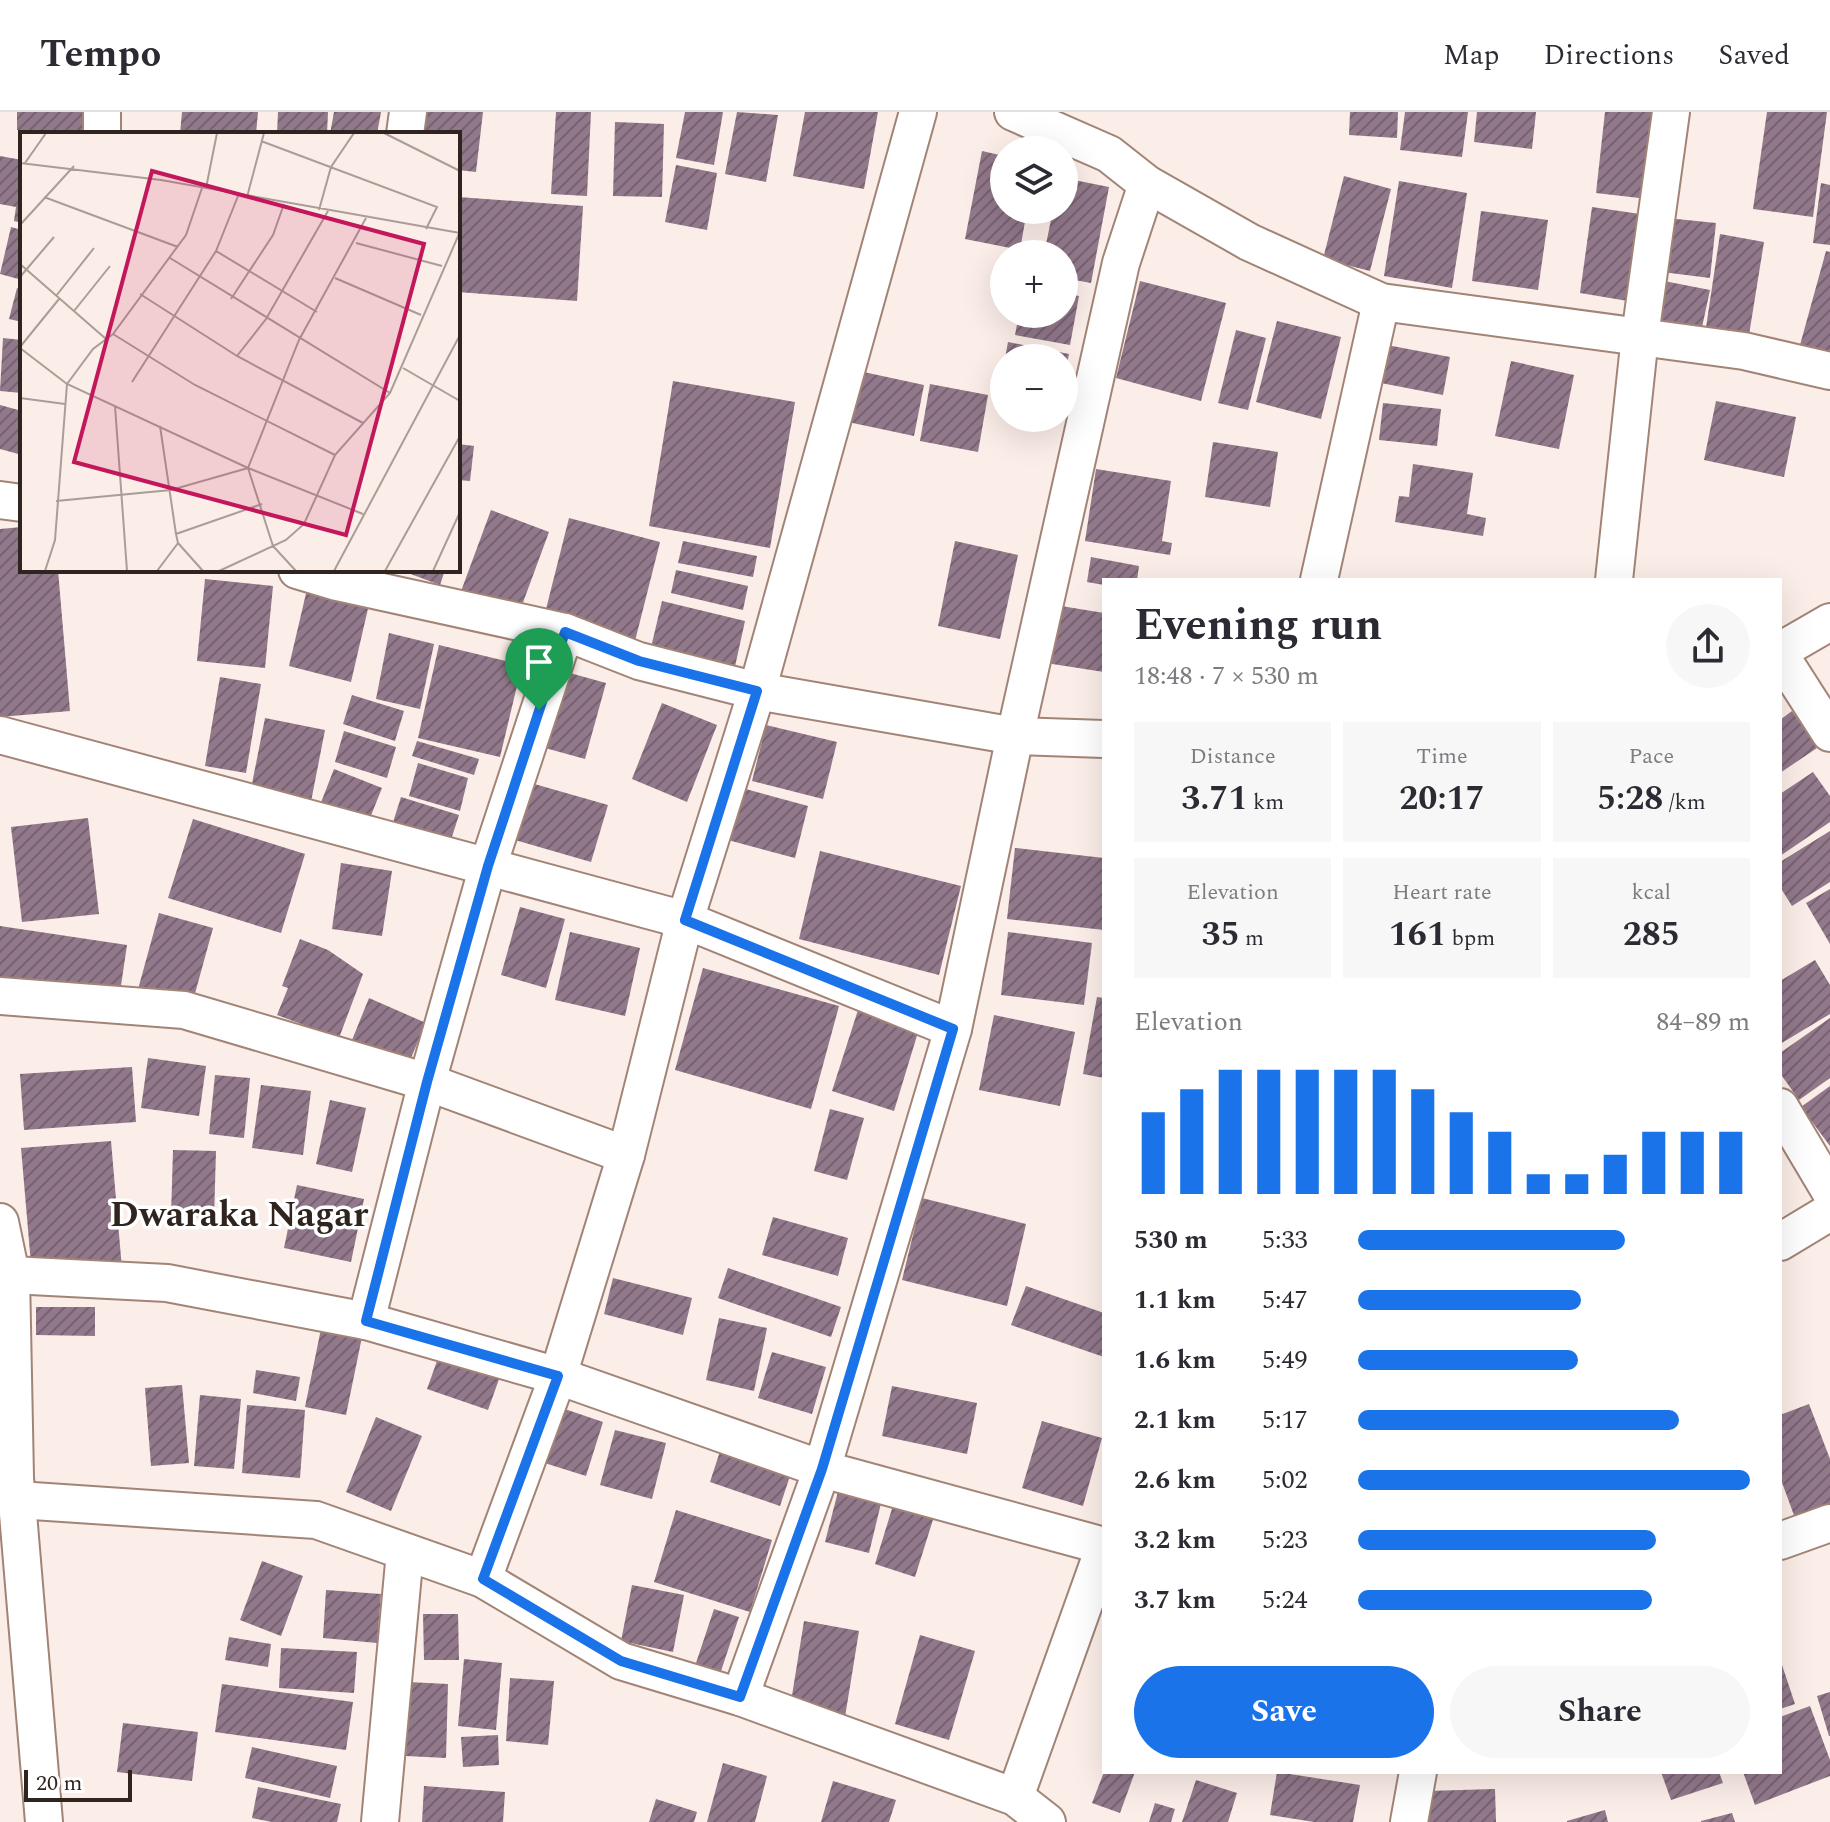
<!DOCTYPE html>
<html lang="en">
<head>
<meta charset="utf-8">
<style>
  body { margin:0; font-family:Spectral,serif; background:#f7f7f7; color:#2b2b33; height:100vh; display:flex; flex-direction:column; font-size:30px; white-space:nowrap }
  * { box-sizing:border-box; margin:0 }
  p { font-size:26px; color:#7c7c81 }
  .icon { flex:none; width:44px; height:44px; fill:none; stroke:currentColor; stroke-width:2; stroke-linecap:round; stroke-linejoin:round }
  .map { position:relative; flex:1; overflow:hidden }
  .details { position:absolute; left:1102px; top:466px; width:680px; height:1196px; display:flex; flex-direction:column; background:#fff; border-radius:0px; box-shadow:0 8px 32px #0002 }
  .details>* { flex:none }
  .fabs { position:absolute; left:990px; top:24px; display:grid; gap:16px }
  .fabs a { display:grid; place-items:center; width:88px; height:88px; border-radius:50%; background:#fff; box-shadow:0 8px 32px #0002; font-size:40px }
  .scale { position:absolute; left:24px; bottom:20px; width:108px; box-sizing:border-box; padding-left:8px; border:4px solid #30241f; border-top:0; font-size:22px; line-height:28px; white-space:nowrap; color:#30241f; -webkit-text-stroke:6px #fff; paint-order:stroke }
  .pin { position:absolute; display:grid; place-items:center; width:68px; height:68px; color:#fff; margin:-82px -34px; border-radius:50% 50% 50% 0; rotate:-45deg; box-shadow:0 0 8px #0007 }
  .pin .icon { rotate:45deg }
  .round { display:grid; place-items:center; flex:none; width:84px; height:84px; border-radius:42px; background:#f7f7f7 }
  .headline { display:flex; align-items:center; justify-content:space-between; height:136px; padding:0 32px }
  h1 { font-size:44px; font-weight:700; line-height:60px }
  .figures { display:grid; grid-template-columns:repeat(3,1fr); gap:12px; height:136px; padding:8px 32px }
  .figures div { display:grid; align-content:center; border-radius:0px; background:#f7f7f7; text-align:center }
  .figures b { font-size:34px; font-weight:700 }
  .figures small { font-size:22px; font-weight:400 }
  .figures p { font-size:22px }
  .chart { height:224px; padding:16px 32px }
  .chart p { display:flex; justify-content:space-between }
  .chart svg { width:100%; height:144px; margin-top:8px; stroke:#1a73e8; stroke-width:6 }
  .cta { display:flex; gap:16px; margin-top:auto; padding:16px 32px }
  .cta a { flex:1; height:92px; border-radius:48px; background:#1a73e8; color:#fff; font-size:32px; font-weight:700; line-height:92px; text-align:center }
  .cta a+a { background:#f7f7f7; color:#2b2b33 }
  ul { padding:0 32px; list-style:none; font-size:26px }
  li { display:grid; grid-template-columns:128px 96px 1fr; align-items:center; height:60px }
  li i { height:20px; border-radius:10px; background:#1a73e8 }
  header { display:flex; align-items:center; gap:48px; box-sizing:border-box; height:112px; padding:0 40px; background:#fff; border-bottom:2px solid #e1e1e2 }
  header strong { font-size:38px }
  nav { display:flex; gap:44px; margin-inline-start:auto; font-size:28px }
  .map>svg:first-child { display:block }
  .building { fill:url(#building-hatch) }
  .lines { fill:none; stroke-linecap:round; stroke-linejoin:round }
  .minor-casing { stroke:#a28477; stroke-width:40 }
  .minor { stroke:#fff; stroke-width:36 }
  .route-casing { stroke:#fff; stroke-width:16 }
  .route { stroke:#1a73e8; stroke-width:10 }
  .labels { text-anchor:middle; stroke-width:7; stroke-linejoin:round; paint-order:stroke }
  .district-label { font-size:36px; font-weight:bold; fill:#30241f; stroke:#fff }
  .inset-road { fill:none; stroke:#aa9d97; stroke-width:2 }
  .view { fill:#c2185b; fill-opacity:0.15; stroke:#c2185b; stroke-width:4 }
  .inset-edge { fill:none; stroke:#30241f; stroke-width:4 }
</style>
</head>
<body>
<header>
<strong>Tempo</strong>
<nav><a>Map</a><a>Directions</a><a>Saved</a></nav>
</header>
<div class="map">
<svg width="1830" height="1710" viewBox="0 0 1830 1710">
  <defs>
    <pattern id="building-hatch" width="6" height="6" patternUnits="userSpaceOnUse" patternTransform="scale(2)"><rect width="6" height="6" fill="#92788b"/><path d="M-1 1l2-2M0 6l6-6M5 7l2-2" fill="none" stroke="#786271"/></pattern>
  </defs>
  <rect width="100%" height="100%" fill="#fbede7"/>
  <g class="building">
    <rect x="17" y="0" width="75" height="18"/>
    <path d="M182,0H258L256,22H180Z"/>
    <path d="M278,0H328L327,22H277Z"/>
    <path d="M334,0H381L377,22H330Z"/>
    <path d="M427,0H483L476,60L458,58V22H424Z"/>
    <path d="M556,0H591L587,84L551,82Z"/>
    <path d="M685,0H723L714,53L676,46Z"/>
    <path d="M737,0L778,3L766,70L725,62Z"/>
    <path d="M805,0H878L864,77L793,64Z"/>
    <path d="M1350,0H1398L1397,26L1349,23Z"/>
    <path d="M1405,0H1468L1462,45L1400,38Z"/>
    <path d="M1477,0H1536L1532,37L1474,30Z"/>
    <path d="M1605,0H1657L1648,87L1596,81Z"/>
    <path d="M1767,0H1827L1813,105L1753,97Z"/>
    <path d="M615,10L664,12L662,85L613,84Z"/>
    <path d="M982,39L1004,44V98H1027L1020,138L965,127Z"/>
    <path d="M0,44L22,48V111L14,109L16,95L0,92Z"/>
    <path d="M676,53L717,61L707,118L665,110Z"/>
    <path d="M1344,64L1391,77L1370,159L1323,147Z"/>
    <path d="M1064,66L1109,75L1091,171L1064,166V142H1044L1053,98H1064Z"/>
    <path d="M1399,69L1467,81L1452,176L1384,164Z"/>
    <path d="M1821,71L1830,73V133L1813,131Z"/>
    <path d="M458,85L583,94L577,189L458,180Z"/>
    <path d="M1592,95L1640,102L1628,189L1580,181Z"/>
    <path d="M1481,99L1548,108L1538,178L1472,169Z"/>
    <path d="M1667,106L1716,111L1710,166L1662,160Z"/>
    <path d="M11,115L22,118V168L0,162Z"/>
    <path d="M1720,122L1764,130L1748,229L1705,222Z"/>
    <path d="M1826,139L1830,140V241L1800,233Z"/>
    <path d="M1659,168L1710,178L1701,220L1650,210Z"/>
    <path d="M1140,169L1226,191L1201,289L1116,266Z"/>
    <path d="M17,176L22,178V210L9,207Z"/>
    <path d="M1064,181L1079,184L1070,233L1015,223L1019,202H1064Z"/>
    <path d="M1277,209L1341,225L1321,307L1256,290Z"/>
    <path d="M1236,218L1266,226L1248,298L1218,291Z"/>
    <path d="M3,226L22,228V281L0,279Z"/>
    <path d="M1008,230L1069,242L1065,261L1064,246H1005Z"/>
    <path d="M1387,233L1450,245L1443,283L1381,271Z"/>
    <path d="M1511,249L1574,263L1559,337L1495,324Z"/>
    <path d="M859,259L924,273L914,324L848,310Z"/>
    <path d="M673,269L795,290L770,436L649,414Z"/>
    <path d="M930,272L988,283L978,340L920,329Z"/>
    <path d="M1716,289L1796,305L1784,365L1704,348Z"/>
    <path d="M1383,291L1441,297L1437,334L1379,328Z"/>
    <path d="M0,293L22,299V343L0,337Z"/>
    <path d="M1213,330L1278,340L1270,395L1205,385Z"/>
    <path d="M458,332L474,334L470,369L458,368Z"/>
    <path d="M1413,352L1473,361L1467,402L1486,406L1483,424L1395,410L1399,384L1409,385Z"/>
    <path d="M1096,357L1171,369L1162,429L1172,431L1170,443L1085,429Z"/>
    <path d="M491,398L549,420L518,504L460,482Z"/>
    <path d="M569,406L660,430L635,529L544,505Z"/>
    <path d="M22,415V458H58L70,599L0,605V417Z"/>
    <path d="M683,429L757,444L753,465L678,451Z"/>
    <path d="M955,429L1018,443L1000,527L938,514Z"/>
    <path d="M1091,445L1139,454L1137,468H1104V473L1087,470Z"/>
    <path d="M400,458H445L440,473Z"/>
    <path d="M676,458L748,474L743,498L671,481Z"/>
    <path d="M205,467L273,474L265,556L197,549Z"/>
    <path d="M308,473L370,488L351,570L289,554Z"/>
    <path d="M662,489L745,509L732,568L648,548Z"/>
    <path d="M1055,493L1104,501V560L1046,551Z"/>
    <path d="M389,521L434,532L420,597L376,587Z"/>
    <path d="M439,533L522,553L500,645L418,626Z"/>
    <path d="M559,558L606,571L585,647L538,634Z"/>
    <path d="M220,565L261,572L246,661L205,654Z"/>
    <path d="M352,583L404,599L395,629L343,612Z"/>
    <path d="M662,591L717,613L687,690L632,667Z"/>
    <path d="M1792,599L1817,636L1780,661V608Z"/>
    <path d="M265,606L325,618L308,705L248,692Z"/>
    <path d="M766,613L837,630L823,687L752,669Z"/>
    <path d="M344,619L396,635L387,666L335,650Z"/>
    <path d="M417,629L479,647L474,663L412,644Z"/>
    <path d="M418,651L468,666L460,699L409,684Z"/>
    <path d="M334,657L382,676L368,711L320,693Z"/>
    <path d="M1813,660L1830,684V710L1780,744V682Z"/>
    <path d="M531,671L608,693L591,750L515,728Z"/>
    <path d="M742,676L808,694L795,746L728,728Z"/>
    <path d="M401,685L459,703L447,740L389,723Z"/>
    <path d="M88,706L99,802L22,810L11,715Z"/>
    <path d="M193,707L305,742L281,821L168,786Z"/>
    <path d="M1830,719V770L1792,794L1780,775V750Z"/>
    <path d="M1015,736L1104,746V818L1007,807Z"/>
    <path d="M820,739L961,774L939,863L799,827Z"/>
    <path d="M341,751L392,759L382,824L332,817Z"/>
    <path d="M1830,777V832L1806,791Z"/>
    <path d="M520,795L565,807L546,876L501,863Z"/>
    <path d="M159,801L213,816L191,896L137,881Z"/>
    <path d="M0,814L127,833L119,887L0,870Z"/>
    <path d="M570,820L640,836L625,904L555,888Z"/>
    <path d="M1008,820L1092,831L1084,893L1001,883Z"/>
    <path d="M300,827L328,838L363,862L339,926L277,903L288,876L282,874Z"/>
    <path d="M1815,848L1830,873V902L1780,932V869Z"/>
    <path d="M703,856L839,894L811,997L675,958Z"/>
    <path d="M1097,885L1104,886V966L1083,962Z"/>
    <path d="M369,886L426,911L404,962L348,938Z"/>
    <path d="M858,898L919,917L894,999L832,979Z"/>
    <path d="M994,903L1075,920L1060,994L979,978Z"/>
    <path d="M1830,906V966L1799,988L1780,961V941Z"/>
    <path d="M148,946L206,954L199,1004L141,996Z"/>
    <path d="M132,955L136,1010L24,1018L20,962Z"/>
    <path d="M215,963L250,966L244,1026L209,1022Z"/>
    <path d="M261,973L311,979L303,1043L252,1036Z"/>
    <path d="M1830,974V1034L1801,995Z"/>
    <path d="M330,988L366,996L352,1060L316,1052Z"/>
    <path d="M830,997L864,1006L847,1068L814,1059Z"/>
    <path d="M111,1029L122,1157L32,1164L21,1036Z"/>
    <path d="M173,1038L216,1039L214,1106L171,1104Z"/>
    <path d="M297,1073L364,1087L351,1150L284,1136Z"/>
    <path d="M922,1086L1026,1112L1007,1194L902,1168Z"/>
    <path d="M773,1105L848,1126L838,1164L762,1143Z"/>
    <path d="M728,1156L841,1195L831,1225L718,1186Z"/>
    <path d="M613,1166L692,1186L683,1223L604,1202Z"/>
    <path d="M1026,1174L1104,1201V1245L1011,1213Z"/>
    <path d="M36,1195H95V1224L36,1223Z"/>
    <path d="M719,1206L767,1216L754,1279L706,1268Z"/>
    <path d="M322,1212L363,1220L346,1303L305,1295Z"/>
    <path d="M442,1235L503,1256L488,1298L427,1277Z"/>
    <path d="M772,1240L826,1255L812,1302L758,1286Z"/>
    <path d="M256,1258L300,1265L296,1289L253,1281Z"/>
    <path d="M182,1273L189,1351L151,1354L145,1276Z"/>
    <path d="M892,1274L977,1291L967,1342L882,1324Z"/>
    <path d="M200,1283L241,1287L234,1357L194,1354Z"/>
    <path d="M1809,1292L1830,1347V1393L1795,1406L1780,1365V1303Z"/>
    <path d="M247,1293L305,1298L300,1366L242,1361Z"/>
    <path d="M553,1293L603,1310L586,1364L535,1348Z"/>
    <path d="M376,1305L422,1324L391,1399L346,1380Z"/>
    <path d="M1042,1309L1102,1326L1083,1394L1022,1376Z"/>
    <path d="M615,1318L666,1331L652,1387L600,1373Z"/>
    <path d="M724,1327L794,1352L780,1394L710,1370Z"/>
    <path d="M841,1368L884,1379L869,1441L825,1430Z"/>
    <path d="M895,1387L937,1395L915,1465L875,1452Z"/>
    <path d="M676,1398L772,1428L750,1500L654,1470Z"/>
    <path d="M262,1449L303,1464L281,1524L240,1508Z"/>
    <path d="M632,1473L684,1483L673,1540L621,1529Z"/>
    <path d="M326,1478L381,1482L377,1531L323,1526Z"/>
    <path d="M714,1497L739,1505L719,1565L694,1557Z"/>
    <path d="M423,1502H458L459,1548H424Z"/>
    <path d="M804,1509L859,1519L845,1605L790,1596Z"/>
    <path d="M920,1523L975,1539L949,1628L895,1612Z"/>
    <path d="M229,1525L271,1532L268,1555L225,1548Z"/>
    <path d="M281,1536L357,1540L354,1581L279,1576Z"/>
    <path d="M464,1547L502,1551L496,1618L458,1614Z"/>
    <path d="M1780,1547L1795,1592L1780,1597Z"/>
    <path d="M510,1566L554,1569L548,1633L506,1629Z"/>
    <path d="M408,1570L448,1572L446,1646L406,1644Z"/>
    <path d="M222,1572L353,1590L346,1638L215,1620Z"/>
    <path d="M1830,1580V1624H1829L1817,1584Z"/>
    <path d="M1810,1594L1830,1648V1664L1755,1693L1743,1660H1780V1605Z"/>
    <path d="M123,1611L198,1620L192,1669L117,1660Z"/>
    <path d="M498,1623L499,1653L463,1655L461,1625Z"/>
    <path d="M252,1635L337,1654L330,1686L245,1666Z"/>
    <path d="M723,1651L767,1664L755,1710H707Z"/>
    <path d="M1104,1660H1135L1120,1701L1092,1691Z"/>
    <path d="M1277,1660L1360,1673L1353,1710H1314L1270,1703Z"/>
    <path d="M1661,1660H1719L1723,1671L1671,1688Z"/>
    <path d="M1196,1668L1237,1681L1228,1710H1182Z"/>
    <path d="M833,1669L896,1688L889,1710H821Z"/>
    <path d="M424,1674L505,1680L503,1710H422Z"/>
    <path d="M258,1675L341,1692L337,1710H272L252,1706Z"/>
    <path d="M1495,1677L1496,1710H1428L1427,1679Z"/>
    <path d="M656,1687L697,1700L694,1710H649Z"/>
    <path d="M1155,1691L1175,1697L1171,1710H1149Z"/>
    <path d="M1605,1698L1608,1710H1567V1709Z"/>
    <path d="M1732,1701L1735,1710H1701V1709Z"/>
  </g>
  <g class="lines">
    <g class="minor-casing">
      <g id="minor">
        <path d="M1013,0L1109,42L1147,72L1249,130L1381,190L1744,239L1830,259"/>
        <path d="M102,22V0"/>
        <path d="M405,22L408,0"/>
        <path d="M0,388L22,391"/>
        <path d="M297,458L337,470L565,520L639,549L757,579L1015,624L1104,627"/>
        <path d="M1319,468L1381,190"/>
        <path d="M1614,468L1640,224L1671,0"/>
        <path d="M1780,539L1830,510"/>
        <path d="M1780,543L1830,621"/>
        <path d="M0,623L685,808L953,917"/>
        <path d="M0,884L184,898L427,970L626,1043"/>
        <path d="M1780,995L1830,1079"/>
        <path d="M0,1110L11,1163L15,1366L44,1710"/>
        <path d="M1780,1130L1830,1100"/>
        <path d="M11,1163L167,1171L366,1209L558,1264L822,1357L1104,1434"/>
        <path d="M366,1209L427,970L488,754L565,520"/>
        <path d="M18,1388L316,1408L483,1467L621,1549L740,1585L1015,1685L1047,1710"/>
        <path d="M1780,1429L1830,1411"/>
        <path d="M483,1467L558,1264L626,1043L685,808L757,579L918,0"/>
        <path d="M740,1585L822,1357L953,917L1015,624L1121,151L1147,72"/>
        <path d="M1015,1685L1104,1436"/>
        <path d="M380,1710L405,1440"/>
        <path d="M1409,1710L1418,1660"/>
      </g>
    </g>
    <use href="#minor" class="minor"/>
  </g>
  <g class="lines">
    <g class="route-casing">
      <path id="route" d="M565,520L639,549L757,579L685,808L953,917L822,1357L740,1585L621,1549L483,1467L558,1264L366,1209L427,970L488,754Z"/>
    </g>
    <use href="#route" class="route"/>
  </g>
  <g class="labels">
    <g class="district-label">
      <text x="239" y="1114">Dwaraka Nagar</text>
    </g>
  </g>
  <g transform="translate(20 20)">
    <rect width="440" height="440" fill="#fbede7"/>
    <path class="inset-road" d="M364,1L440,39M241,9L417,75L406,97M0,31L141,48L440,101M5,31L26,1M186,56L197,1M24,65L158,115M227,65L244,1M299,78L311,35L334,1M0,93L54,34M336,111L422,134M196,119L297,180M150,126L370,261M0,132L86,207M0,145L34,105M315,146L401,183M120,162L217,224L343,291M36,164L74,116M211,167L253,103L264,72M54,179L90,134M93,202L175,253L315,323M0,215L39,167M0,216L47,252L228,336L343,382M217,224L246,187L308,79M383,236L440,269M112,250L196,119L218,64M0,266L45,272M95,274L107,439M140,294L156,402M36,369L151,358L228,336M158,411L183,439M25,439L35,408L47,252L73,217L93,202L166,103L182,56M137,439L158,411L156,402L242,372M199,439L266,408L284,392L315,323L370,261L439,102M276,439L253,414L228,336L279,208L346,86M314,439L440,203M365,439L440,304M413,439L440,380"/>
    <path class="view" d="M132,39L404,112L326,403L54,330Z"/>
    <rect width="440" height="440" class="inset-edge"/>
  </g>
</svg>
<div class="fabs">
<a><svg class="icon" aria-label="layers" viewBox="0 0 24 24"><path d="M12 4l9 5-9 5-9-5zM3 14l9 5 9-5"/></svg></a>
<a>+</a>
<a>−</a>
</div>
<div class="scale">20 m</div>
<div class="pin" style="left:539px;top:598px;background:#1e9e55"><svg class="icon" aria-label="arrive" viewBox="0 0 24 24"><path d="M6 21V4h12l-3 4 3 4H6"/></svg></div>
<section class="details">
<div class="headline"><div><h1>Evening run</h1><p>18:48 · 7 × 530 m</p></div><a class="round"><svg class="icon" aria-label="share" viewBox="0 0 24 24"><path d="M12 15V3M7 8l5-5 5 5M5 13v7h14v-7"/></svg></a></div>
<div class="figures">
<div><p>Distance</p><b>3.71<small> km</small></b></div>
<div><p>Time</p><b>20:17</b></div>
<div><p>Pace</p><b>5:28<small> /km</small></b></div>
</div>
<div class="figures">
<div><p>Elevation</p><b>35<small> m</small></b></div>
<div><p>Heart rate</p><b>161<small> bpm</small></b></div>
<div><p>kcal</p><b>285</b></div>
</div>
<div class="chart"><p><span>Elevation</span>84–89 m</p>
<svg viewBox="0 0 160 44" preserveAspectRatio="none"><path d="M5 44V19M15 44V12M25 44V6M35 44V6M45 44V6M55 44V6M65 44V6M75 44V12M85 44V19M95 44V25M105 44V38M115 44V38M125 44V32M135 44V25M145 44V25M155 44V25"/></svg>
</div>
<ul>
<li><b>530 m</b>5:33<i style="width:68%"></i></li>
<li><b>1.1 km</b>5:47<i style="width:57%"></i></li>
<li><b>1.6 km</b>5:49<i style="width:56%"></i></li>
<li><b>2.1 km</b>5:17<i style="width:82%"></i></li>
<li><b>2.6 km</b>5:02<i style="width:100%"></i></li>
<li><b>3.2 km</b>5:23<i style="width:76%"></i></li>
<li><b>3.7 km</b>5:24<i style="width:75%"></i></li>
</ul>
<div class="cta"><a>Save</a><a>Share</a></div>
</section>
</div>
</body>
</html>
